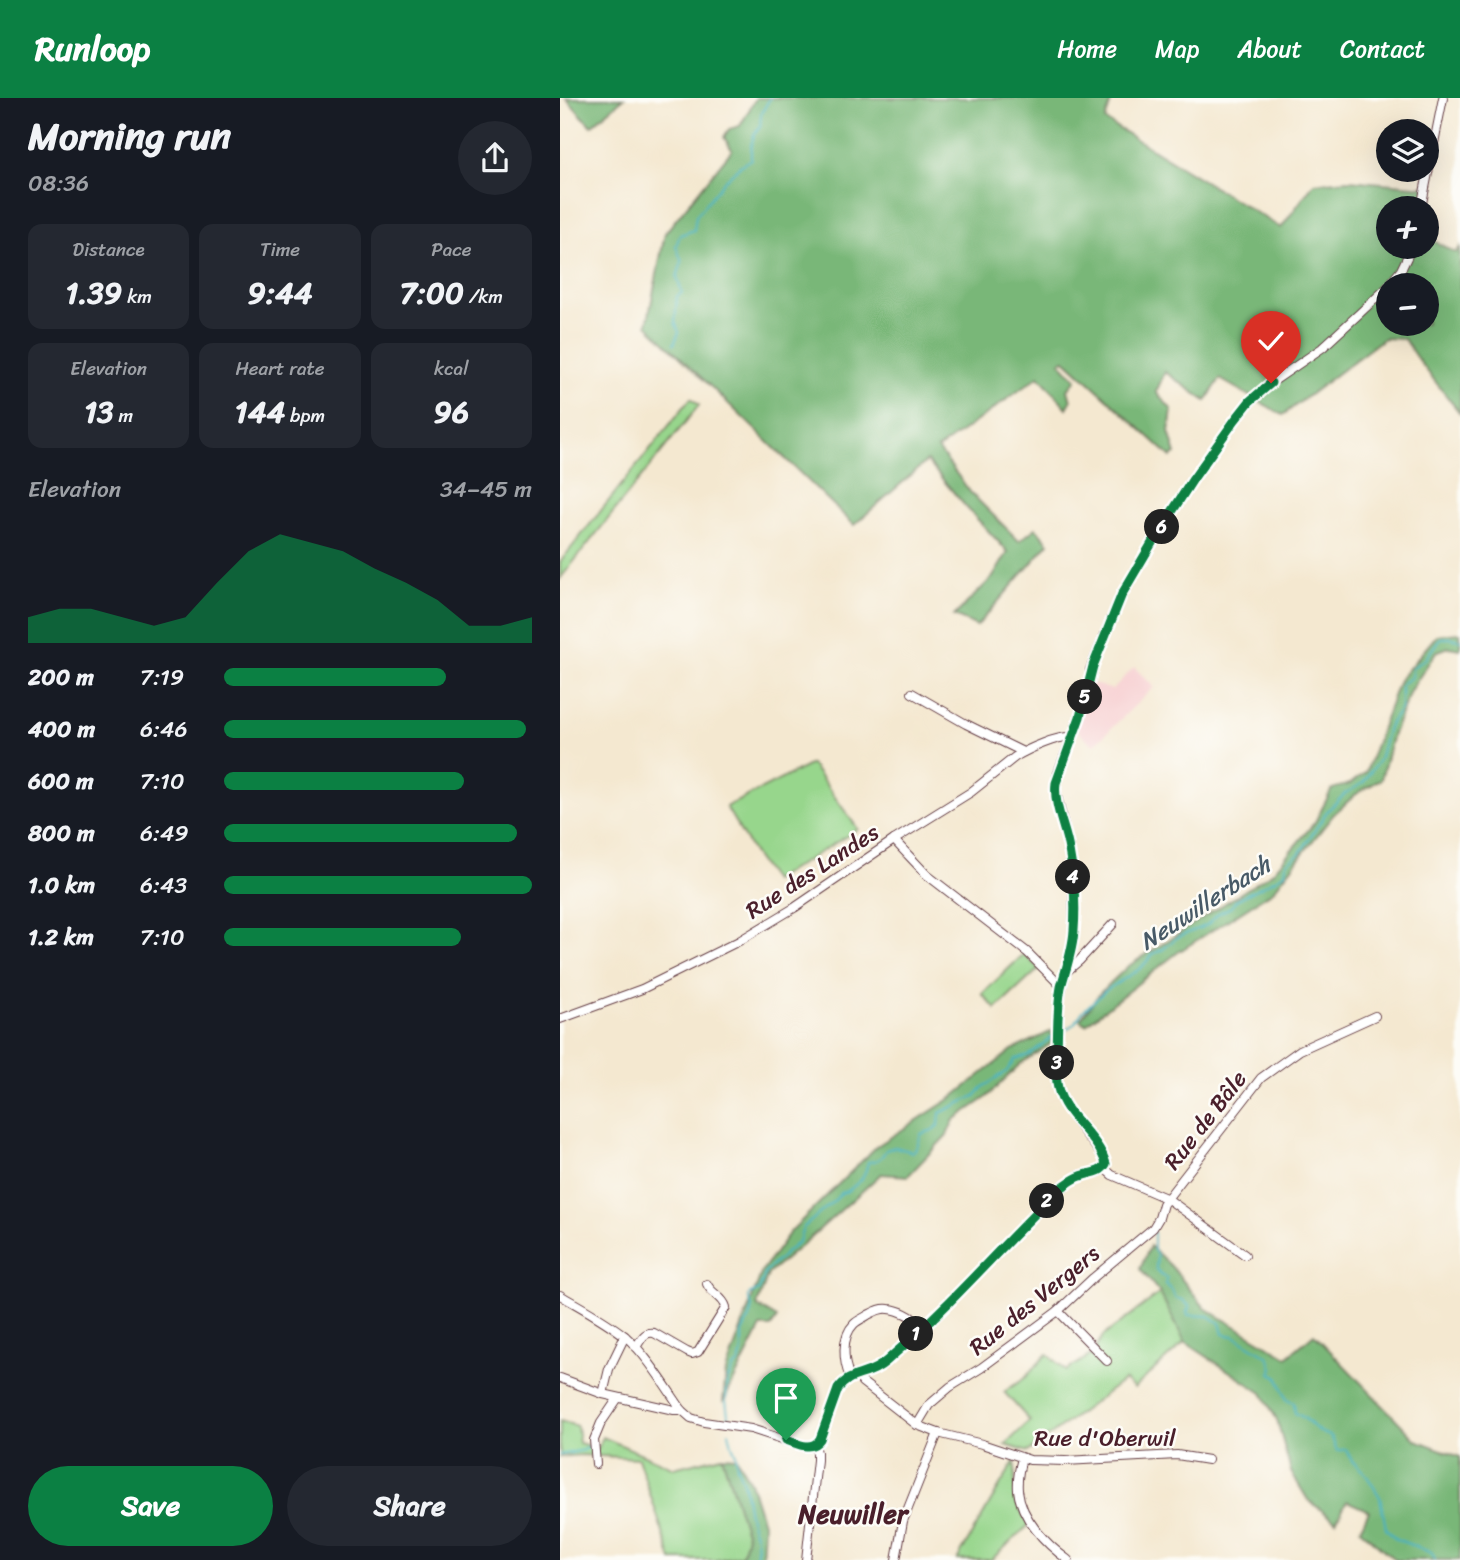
<!DOCTYPE html>
<html lang="en">
<head>
<meta charset="utf-8">
<style>
  body { margin:0; font-family:Sriracha,sans-serif; background:#242831; color:#f1f3f6; height:100vh; display:flex; flex-direction:column; font-size:26px; white-space:nowrap }
  * { box-sizing:border-box; margin:0 }
  p { font-size:23px; color:#9ea1a6 }
  .icon { flex:none; width:38px; height:38px; fill:none; stroke:currentColor; stroke-width:2; stroke-linecap:round; stroke-linejoin:round }
  .map { position:relative; flex:1; overflow:hidden }
  .panel { display:flex; flex-direction:column; background:#171b24; width:560px }
  .panel>* { flex:none }
  .tools { position:absolute; left:816px; top:21px; display:grid; gap:14px }
  .tools a { display:grid; place-items:center; width:63px; height:63px; border-radius:50%; background:#171b24; box-shadow:0 7px 28px #0002; font-size:35px }
  .pin { position:absolute; display:grid; place-items:center; width:60px; height:60px; color:#fff; margin:-72px -30px; border-radius:50% 50% 50% 0; rotate:-45deg; box-shadow:0 0 7px #0007 }
  .pin .icon { rotate:45deg }
  .km { position:absolute; width:35px; height:35px; margin:-18px; border-radius:50%; background:#222; color:#fff; font-size:19px; line-height:35px; text-align:center }
  .round { display:grid; place-items:center; flex:none; width:74px; height:74px; border-radius:37px; background:#242831 }
  .summary { display:flex; align-items:center; justify-content:space-between; height:119px; padding:0 28px }
  h1 { font-size:38px; font-weight:800; line-height:52px }
  .stats { display:grid; grid-template-columns:repeat(3,1fr); gap:10px; height:119px; padding:7px 28px }
  .stats div { display:grid; align-content:center; border-radius:14px; background:#242831; text-align:center }
  .stats b { font-size:30px; font-weight:800 }
  .stats small { font-size:19px; font-weight:400 }
  .stats p { font-size:19px }
  .chart { height:196px; padding:14px 28px }
  .chart p { display:flex; justify-content:space-between }
  .chart svg { width:100%; height:126px; margin-top:7px; fill:#0b8043; opacity:.7 }
  .button { display:flex; gap:14px; margin-top:auto; padding:14px 28px }
  .button a { flex:1; height:80px; border-radius:42px; background:#0b8043; color:#fff; font-size:28px; font-weight:800; line-height:80px; text-align:center }
  .button a+a { background:#242831; color:#f1f3f6 }
  ul { padding:0 28px; list-style:none; font-size:23px }
  li { display:grid; grid-template-columns:112px 84px 1fr; align-items:center; height:52px }
  li i { height:18px; border-radius:9px; background:#0b8043 }
  header { display:flex; align-items:center; gap:42px; box-sizing:border-box; height:98px; padding:0 35px; background:#0b8043; color:#fff }
  header strong { font-size:33px }
  nav { display:flex; gap:38px; margin-inline-start:auto; font-size:24px }
  main { display:flex; flex:1; min-height:0 }
  .map>svg:first-child { display:block }
  .built { fill:#f7cfd1 }
  .green { fill:#97d68c; stroke:#707a5c; stroke-width:2 }
  .forest { fill:#79b778; stroke:#626b52; stroke-width:2; fill-rule:evenodd }
  .lines { fill:none; stroke-linecap:round; stroke-linejoin:round }
  .stream { stroke:#45b2c2; stroke-width:2 }
  .minor-casing { stroke:#643d44; stroke-width:10 }
  .minor { stroke:#fff; stroke-width:8 }
  .route-casing { stroke:#fff; stroke-width:14 }
  .route { stroke:#0b8043; stroke-width:9 }
  .labels { text-anchor:middle; stroke-width:5; stroke-linejoin:round; paint-order:stroke }
  .street-label { font-size:23px; fill:#4a1f2b; stroke:#fdfcf7 }
  .water-label { font-size:24px; font-style:italic; fill:#485a67; stroke:#fdfcf7 }
  .quarter-label { font-size:26px; font-weight:bold; fill:#4a1f2b; stroke:#fdfcf7 }
</style>
</head>
<body>
<header>
<strong>Runloop</strong>
<nav><a>Home</a><a>Map</a><a>About</a><a>Contact</a></nav>
</header>
<main>
<section class="panel">
<div class="summary"><div><h1>Morning run</h1><p>08:36</p></div><a class="round"><svg class="icon" aria-label="share" viewBox="0 0 24 24"><path d="M12 15V3M7 8l5-5 5 5M5 13v7h14v-7"/></svg></a></div>
<div class="stats">
<div><p>Distance</p><b>1.39<small> km</small></b></div>
<div><p>Time</p><b>9:44</b></div>
<div><p>Pace</p><b>7:00<small> /km</small></b></div>
</div>
<div class="stats">
<div><p>Elevation</p><b>13<small> m</small></b></div>
<div><p>Heart rate</p><b>144<small> bpm</small></b></div>
<div><p>kcal</p><b>96</b></div>
</div>
<div class="chart"><p><span>Elevation</span>34–45 m</p>
<svg viewBox="0 0 160 44" preserveAspectRatio="none"><path d="M0 44V35L10 32L20 32L30 35L40 38L50 35L60 23L70 12L80 6L90 9L100 12L110 18L120 23L130 29L140 38L150 38L160 35V44z"/></svg>
</div>
<ul>
<li><b>200 m</b>7:19<i style="width:72%"></i></li>
<li><b>400 m</b>6:46<i style="width:98%"></i></li>
<li><b>600 m</b>7:10<i style="width:78%"></i></li>
<li><b>800 m</b>6:49<i style="width:95%"></i></li>
<li><b>1.0 km</b>6:43<i style="width:100%"></i></li>
<li><b>1.2 km</b>7:10<i style="width:77%"></i></li>
</ul>
<div class="button"><a>Save</a><a>Share</a></div>
</section>
<div class="map">
<svg width="900" height="1462" viewBox="0 0 900 1462">
  <rect width="100%" height="100%" fill="#fdfcf7"/>
  <filter id="ink" filterUnits="userSpaceOnUse"><feTurbulence type="fractalNoise" baseFrequency=".0143" numOctaves="2"/><feDisplacementMap in="SourceGraphic" scale="14" xChannelSelector="R" yChannelSelector="G"/><feConvolveMatrix kernelMatrix="1 2 1 2 8 2 1 2 1" color-interpolation-filters="sRGB"/></filter>
  <filter id="wash" filterUnits="userSpaceOnUse"><feTurbulence type="fractalNoise" baseFrequency=".00686" numOctaves="4" result="noise"/><feDisplacementMap in="SourceGraphic" scale="28" xChannelSelector="R" yChannelSelector="G"/><feGaussianBlur stdDeviation="1.57" result="paint"/><feColorMatrix in="noise" values="0 0 0 0 0 0 0 0 0 0 0 0 0 0 0 0 0 1.4 0 .05"/><feComposite in="paint" operator="in"/></filter>
  <g filter="url(#wash)">
    <rect width="100%" height="100%" fill="#f4e8d0"/>
    <path class="built" d="M574,569L594,589L534,647L511,627L526,583L552,592Z"/>
    <g class="green">
      <path d="M131,300L139,307L0,481V464Z"/>
      <path d="M251,666L298,731L213,783L197,761L166,709Z"/>
      <path d="M464,856L479,871L436,911L422,896Z"/>
      <path d="M600,1195L625,1244L574,1290L564,1282L468,1354L445,1347L470,1323L444,1294L466,1279L487,1256L506,1273L532,1256L543,1238Z"/>
      <path d="M0,1323L17,1328L19,1345L38,1350L43,1339L114,1370L162,1358L187,1438L182,1457L157,1462H112L78,1360L21,1357L0,1359Z"/>
      <path d="M455,1362V1403L469,1427L431,1462H397Z"/>
    </g>
    <g class="forest">
      <path d="M6,0H64L31,28Z"/>
      <path d="M196,0H552L545,22L721,130L754,85L789,82L865,89L864,110H828V149H866V139L896,155L900,149V315L856,259L844,241L824,240L723,317L660,281L646,303L605,274L596,294L612,312L609,334L616,356L611,359L505,262L500,264L516,281L508,292L511,303L507,310L479,278L378,351L411,395L459,443L476,430L489,445L417,528L394,518L433,479L448,454L406,409L367,363L294,427L87,227L105,135L172,52L164,39L169,31L180,28ZM828,187H866V226H828Z"/>
      <path d="M900,535V551L889,549L876,554L850,593L833,636L821,681L795,697L774,716L713,793L617,855L526,926L520,922L540,895L567,869L713,774L755,724L772,691L790,686L806,674L839,582L877,537Z"/>
      <path d="M492,933V945L460,966L426,1000L394,1022L387,1037L348,1078L321,1076L250,1140L208,1176L197,1208L217,1220L211,1229H201L163,1304L166,1273L202,1173L230,1134L317,1048L393,999L452,952Z"/>
      <path d="M590,1148L611,1168L645,1210L727,1259L754,1236L856,1342L900,1359V1462H835L800,1431L809,1413L787,1403L776,1423L748,1402L731,1374L717,1322L702,1295L625,1244L600,1195L580,1171Z"/>
      <path d="M162,1358L176,1359L190,1384L204,1428L202,1462H157L182,1457L187,1438Z"/>
    </g>
    <g class="lines">
      <g class="stream">
        <path d="M114,246L119,234L115,224L117,198L122,195L117,179L122,164L116,148L120,137L134,132L136,118L164,83L180,68L191,61V48L194,37L200,29L201,16L210,0"/>
        <path d="M505,932L514,926L523,913L545,893L581,870L593,856L602,852L618,839L647,827L659,815L671,809L676,802L716,781L725,775L726,765L740,755L768,712L786,695L803,685L819,662L828,629L841,610V586L852,579V570L866,560L880,540H891L900,542"/>
        <path d="M594,1133V1152L597,1157L596,1171L600,1177L607,1180L605,1186L612,1192L615,1200L623,1202L630,1209L627,1213L628,1217L649,1218L660,1225L663,1236L674,1238L709,1259L713,1270L711,1275L717,1278L727,1302L734,1305L735,1315C753,1322 752,1334 771,1338L777,1353L786,1351L792,1363L805,1375L820,1399L826,1430L836,1441L872,1455L875,1462"/>
        <path d="M169,1323L166,1303L168,1281L173,1270L179,1265L182,1253V1235L190,1218L192,1208L189,1202V1197L199,1192L206,1173L239,1143L243,1130L275,1102L281,1095L288,1093L301,1082L306,1072L308,1064C318,1063 321,1061 326,1052L335,1049L353,1054L357,1049L361,1036L373,1032L379,1027L380,1015L415,998L423,989L446,974L455,961L469,957L492,939"/>
        <path d="M169,1334L172,1347L176,1356L177,1369L184,1387L189,1417L196,1440L197,1453L196,1462"/>
        <path d="M0,1357L23,1352L30,1349"/>
      </g>
    </g>
  </g>
  <g filter="url(#ink)">
    <g class="lines">
      <g class="minor-casing">
        <g id="minor">
          <path d="M861,110L883,0"/>
          <path d="M829,187L841,172L852,149"/>
          <path d="M533,568L531,580L520,619L499,672L495,689L509,751L513,782L514,831L512,851L502,889L499,905L496,977C497,1009 527,1034 544,1060L546,1066L544,1070"/>
          <path d="M530,572L562,496L592,445L633,381L675,322L690,304L711,285L762,250L828,189"/>
          <path d="M352,595L406,626L463,654"/>
          <path d="M334,742L367,777L467,854L502,889"/>
          <path d="M506,874L519,863L553,826"/>
          <path d="M0,921L82,891L179,843L234,810L334,742L411,694L455,659C468,651 499,637 513,639"/>
          <path d="M544,1070L552,1077L608,1101L685,1157"/>
          <path d="M0,1197C22,1210 45,1222 65,1238C86,1256 106,1289 122,1312L131,1320L144,1324L191,1331L244,1348L254,1347"/>
          <path d="M498,1213L547,1263"/>
          <path d="M76,1249C81,1242 84,1233 94,1235L127,1254L132,1256L138,1254L166,1209C163,1198 151,1196 147,1186"/>
          <path d="M298,1277L302,1284L357,1327L378,1335L422,1346L470,1362L505,1363L617,1357L648,1362"/>
          <path d="M290,1279C283,1264 281,1239 294,1226C298,1222 304,1220 308,1217C316,1213 321,1210 329,1211C342,1212 355,1221 364,1229"/>
          <path d="M0,1280L43,1296L114,1312H122"/>
          <path d="M43,1296L49,1271L65,1238"/>
          <path d="M357,1327L369,1307L390,1289L421,1270L498,1213L533,1180L593,1130L599,1120L603,1106L701,980L740,952L815,918"/>
          <path d="M254,1347L260,1341L278,1291C288,1278 295,1279 310,1273C318,1270 326,1264 332,1258C392,1206 444,1145 501,1090L519,1078L538,1074L544,1070"/>
          <path d="M462,1360C459,1371 457,1381 458,1392C461,1421 486,1446 508,1462"/>
          <path d="M36,1366L34,1342L41,1325L58,1300"/>
          <path d="M246,1462L257,1362V1354L254,1347"/>
          <path d="M336,1462L343,1423L378,1335"/>
        </g>
      </g>
      <use href="#minor" class="minor"/>
    </g>
  </g>
  <g class="lines" filter="url(#ink)">
    <g class="route-casing">
      <path id="route" d="M226,1342C238,1346 251,1354 260,1341L278,1291C288,1278 295,1279 310,1273C318,1270 326,1264 332,1258C392,1206 444,1145 501,1090C507,1086 514,1080 521,1078C531,1074 540,1076 546,1066C538,1037 505,1020 498,990C495,979 497,965 497,953C498,932 497,910 501,889C506,870 513,852 514,832C516,806 514,778 509,752C506,731 493,707 496,685L520,619L533,568L562,496L592,445L633,381L675,322L690,303L711,285"/>
    </g>
    <use href="#route" class="route"/>
  </g>
  <g class="labels">
    <g class="street-label">
      <text transform="translate(252 773) rotate(-33)" y="8">Rue des Landes</text>
      <text transform="translate(645 1022) rotate(-52)" y="8">Rue de Bâle</text>
      <text transform="translate(474 1202) rotate(-39)" y="8">Rue des Vergers</text>
      <text x="545" y="1348">Rue d'Oberwil</text>
    </g>
    <g class="water-label">
      <text transform="translate(645 805) rotate(-33)" y="8">Neuwillerbach</text>
    </g>
    <g class="quarter-label">
      <text x="293" y="1425">Neuwiller</text>
    </g>
  </g>
</svg>
<div class="tools">
<a><svg class="icon" aria-label="layers" viewBox="0 0 24 24"><path d="M12 4l9 5-9 5-9-5zM3 14l9 5 9-5"/></svg></a>
<a>+</a>
<a>−</a>
</div>
<div class="pin" style="left:226px;top:1342px;background:#1e9e55"><svg class="icon" aria-label="arrive" viewBox="0 0 24 24"><path d="M6 21V4h12l-3 4 3 4H6"/></svg></div>
<div class="pin" style="left:711px;top:285px;background:#d93025"><svg class="icon" aria-label="check" viewBox="0 0 24 24"><path d="M5 12l5 5 9-10"/></svg></div>
<b class="km" style="left:356px;top:1236px">1</b>
<b class="km" style="left:487px;top:1103px">2</b>
<b class="km" style="left:497px;top:965px">3</b>
<b class="km" style="left:513px;top:779px">4</b>
<b class="km" style="left:525px;top:599px">5</b>
<b class="km" style="left:602px;top:429px">6</b>
</div>
</main>
</body>
</html>
